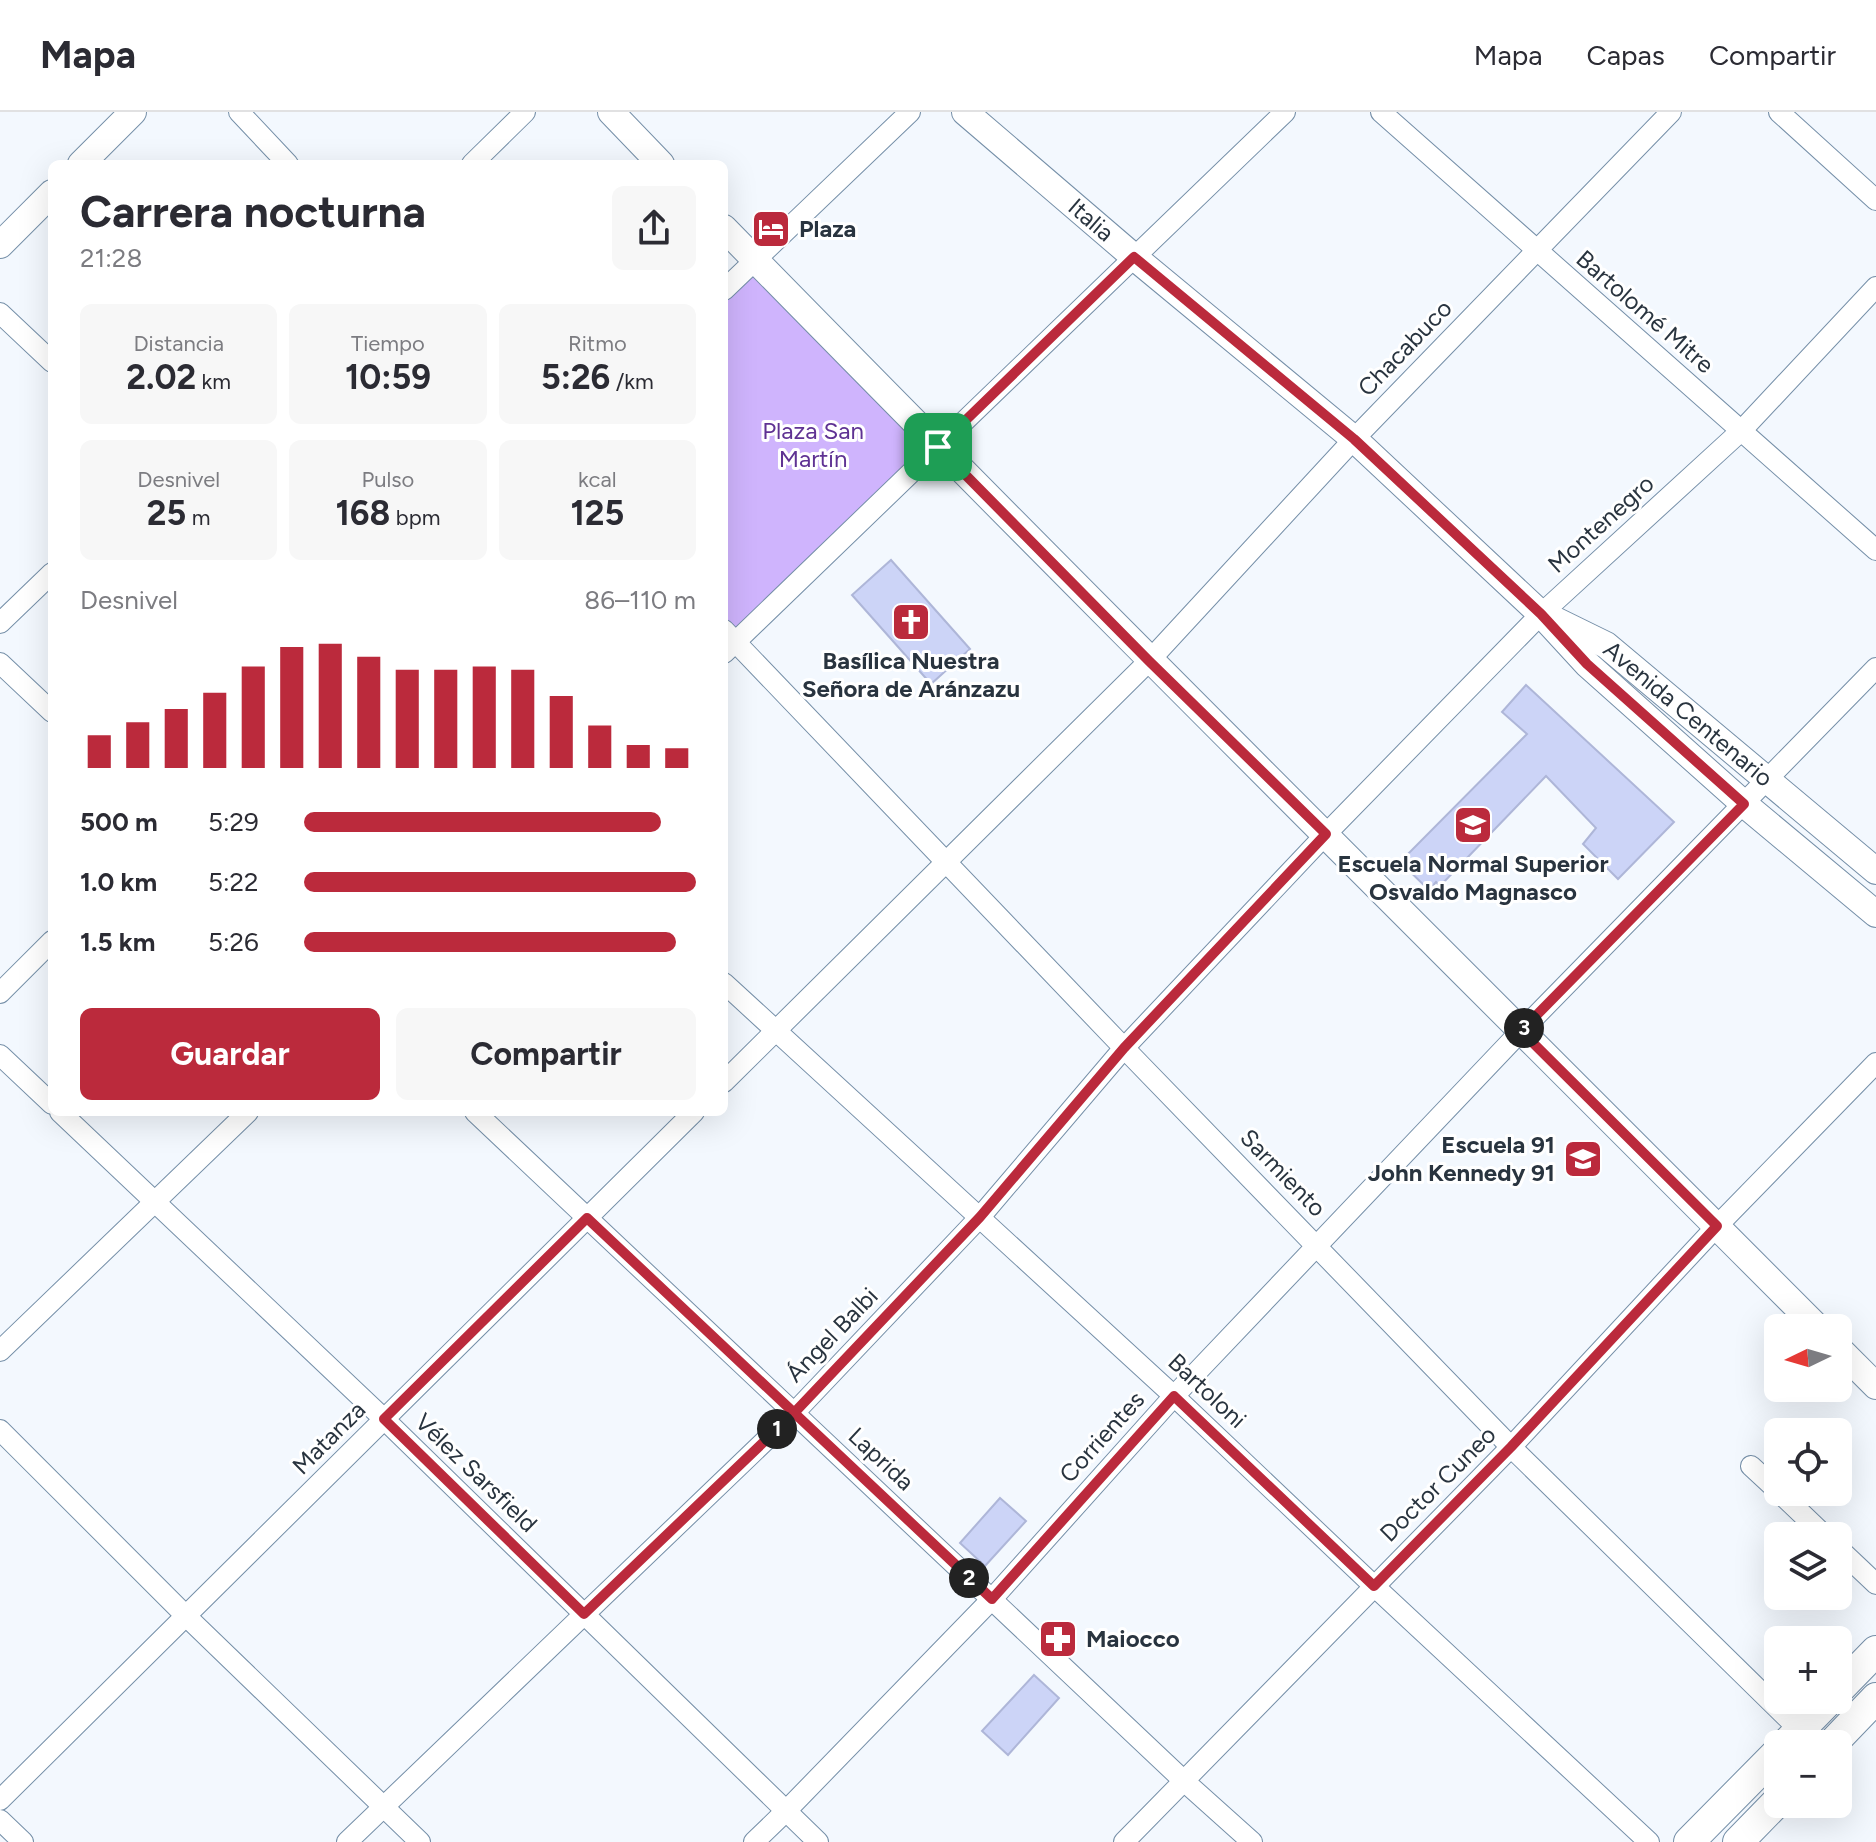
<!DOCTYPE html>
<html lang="es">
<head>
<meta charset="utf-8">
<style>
  body { margin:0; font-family:Figtree,sans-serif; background:#f7f7f7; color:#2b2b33; height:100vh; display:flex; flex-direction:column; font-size:30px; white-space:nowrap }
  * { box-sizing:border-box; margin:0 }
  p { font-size:26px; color:#7c7c81 }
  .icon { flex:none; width:44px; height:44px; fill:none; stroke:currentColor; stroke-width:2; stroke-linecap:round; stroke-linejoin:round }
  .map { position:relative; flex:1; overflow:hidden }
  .sheet { position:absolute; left:48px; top:48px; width:680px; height:956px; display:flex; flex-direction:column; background:#fff; border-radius:12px; box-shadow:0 8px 32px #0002 }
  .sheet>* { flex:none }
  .needle { width:52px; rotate:265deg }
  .controls { position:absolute; left:1764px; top:1202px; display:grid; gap:16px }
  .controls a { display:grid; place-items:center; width:88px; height:88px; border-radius:12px; background:#fff; box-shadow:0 8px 32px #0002; font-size:40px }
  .pin { position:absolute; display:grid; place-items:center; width:68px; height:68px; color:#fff; margin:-34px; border-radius:16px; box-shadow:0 4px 12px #0006 }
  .km { position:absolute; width:40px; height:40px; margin:-20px; border-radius:50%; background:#222; color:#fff; font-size:22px; line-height:40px; text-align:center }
  .round { display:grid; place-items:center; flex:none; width:84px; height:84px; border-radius:12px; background:#f7f7f7 }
  .overview { display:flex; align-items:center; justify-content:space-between; height:136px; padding:0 32px }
  h1 { font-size:44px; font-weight:700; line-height:60px }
  .metrics { display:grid; grid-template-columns:repeat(3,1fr); gap:12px; height:136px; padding:8px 32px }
  .metrics div { display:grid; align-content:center; border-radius:12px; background:#f7f7f7; text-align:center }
  .metrics b { font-size:34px; font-weight:700 }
  .metrics small { font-size:22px; font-weight:400 }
  .metrics p { font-size:22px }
  .chart { height:224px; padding:16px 32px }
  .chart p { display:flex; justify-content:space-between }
  .chart svg { width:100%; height:144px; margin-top:8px; stroke:#bb2a3c; stroke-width:6 }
  .button { display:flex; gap:16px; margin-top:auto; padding:16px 32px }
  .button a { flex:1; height:92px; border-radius:12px; background:#bb2a3c; color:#fff; font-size:32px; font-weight:700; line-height:92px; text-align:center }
  .button a+a { background:#f7f7f7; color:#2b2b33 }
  ul { padding:0 32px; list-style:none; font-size:26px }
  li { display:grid; grid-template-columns:128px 96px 1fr; align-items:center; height:60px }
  li i { height:20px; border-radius:10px; background:#bb2a3c }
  header { display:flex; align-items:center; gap:48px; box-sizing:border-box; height:112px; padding:0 40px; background:#fff; border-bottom:2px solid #e1e1e2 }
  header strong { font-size:38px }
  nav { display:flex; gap:44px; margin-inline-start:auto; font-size:28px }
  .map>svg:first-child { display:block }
  .green { fill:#cfb4fd }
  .building { fill:#ccd4f7; stroke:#aeb6d8; stroke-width:2 }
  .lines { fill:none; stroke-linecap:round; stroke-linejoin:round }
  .minor-casing { stroke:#758fa8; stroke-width:22 }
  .tertiary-casing { stroke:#758fa8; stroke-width:28 }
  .secondary-casing { stroke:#758fa8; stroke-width:32 }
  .minor { stroke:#fff; stroke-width:20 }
  .tertiary { stroke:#fff; stroke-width:26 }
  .secondary { stroke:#fff; stroke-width:30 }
  .route-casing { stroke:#fff; stroke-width:16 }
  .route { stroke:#bb2a3c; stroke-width:10 }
  .labels { text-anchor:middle; stroke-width:6; stroke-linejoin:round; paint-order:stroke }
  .street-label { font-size:24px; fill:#29343f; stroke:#fff }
  .poi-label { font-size:24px; font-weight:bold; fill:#29343f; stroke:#fff; text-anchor:start }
  .park-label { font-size:24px; fill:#5f3293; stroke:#fff }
</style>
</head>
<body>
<header>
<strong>Mapa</strong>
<nav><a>Mapa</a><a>Capas</a><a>Compartir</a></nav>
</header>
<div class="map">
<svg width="1876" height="1730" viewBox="0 0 1876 1730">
  <rect width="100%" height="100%" fill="#f3f8fe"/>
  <path class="green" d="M755,148L938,335L735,530L724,518V178Z"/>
  <g class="building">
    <path d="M891,448L970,537L931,572L852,483Z"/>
    <path d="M1526,573L1674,710L1618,767L1583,732L1596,716L1546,664L1440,774L1436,770L1429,778L1400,750L1527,622L1502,600Z"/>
    <path d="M1000,1386L1026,1409L985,1454L960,1431Z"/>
    <path d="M1034,1563L1059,1586L1008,1643L982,1619Z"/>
  </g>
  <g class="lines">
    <g class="minor-casing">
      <g id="minor">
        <path d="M239,0L288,52"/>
        <path d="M1381,0C1545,147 1712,291 1876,438"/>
        <path d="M1779,0L1876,88"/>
        <path d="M472,52L525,0"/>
        <path d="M724,178L910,0"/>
        <path d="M0,201L52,250"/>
        <path d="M0,511L52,461"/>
        <path d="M724,518L1124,936L1511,1335L1814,1632"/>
        <path d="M724,541L1285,0"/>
        <path d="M0,551L52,600"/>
        <path d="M724,871L1174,1284L1374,1474L1649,1730"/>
        <path d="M0,881L52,829"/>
        <path d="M0,943L52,992"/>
        <path d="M724,970L1149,549L1354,327L1671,0"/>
        <path d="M60,1000L384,1307L818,1730"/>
        <path d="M475,1000L1184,1669L1252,1730"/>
        <path d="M0,1239L248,1000"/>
        <path d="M0,1318L186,1504L420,1730"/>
        <path d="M1751,1354L1778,1379"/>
        <path d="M1779,1380L1825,1424"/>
        <path d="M1838,1436L1876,1472"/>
        <path d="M0,1688L694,1000"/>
        <path d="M0,1708L23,1730"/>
        <path d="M347,1730L794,1301L980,1105L1124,936L1326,722L1541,502L1742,318L1876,175"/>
        <path d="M754,1730L786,1699L992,1487L1174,1284L1521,919L1876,556"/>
        <path d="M1124,1730L1511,1335L1717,1114L1876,951"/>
      </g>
    </g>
    <g class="tertiary-casing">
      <g id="tertiary">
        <path d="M611,0L661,52"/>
        <path id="s1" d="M965,0L1134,145L1354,327L1541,502L1587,552L1744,692L1876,802"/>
        <path d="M81,52L133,0"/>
        <path d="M724,116C1086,486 1453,850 1818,1216"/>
        <path d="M0,133L52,81"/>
        <path id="s2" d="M1555,508L1606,533L1876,759"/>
        <path d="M1838,1236L1876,1274"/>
      </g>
    </g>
    <g class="secondary-casing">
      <g id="secondary">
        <path d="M1838,1578L1876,1539"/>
        <path d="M1786,1632L1829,1588"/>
        <path d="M1832,1632L1876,1586"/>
        <path d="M1689,1730L1778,1640"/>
        <path d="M1738,1730L1778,1689"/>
      </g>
    </g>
    <use href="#minor" class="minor"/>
    <use href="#tertiary" class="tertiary"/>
    <use href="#secondary" class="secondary"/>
  </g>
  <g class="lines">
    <g class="route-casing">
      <path id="route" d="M938,335L1149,549L1326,722L1124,936L980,1105L794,1301L584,1502L384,1307L587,1106C722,1233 857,1360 992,1487L1174,1284L1374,1474L1511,1335L1717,1114L1521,919L1744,692L1587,552L1541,502L1354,327L1134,145L938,335"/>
    </g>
    <use href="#route" class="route"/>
  </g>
  <defs>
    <g id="hotel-square" transform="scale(2)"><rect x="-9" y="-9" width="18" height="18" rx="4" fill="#bb2a3c" stroke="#fff"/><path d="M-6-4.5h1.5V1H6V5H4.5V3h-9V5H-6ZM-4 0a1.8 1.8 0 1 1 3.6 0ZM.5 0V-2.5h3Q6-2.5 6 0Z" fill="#fff"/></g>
    <g id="church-square" transform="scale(2)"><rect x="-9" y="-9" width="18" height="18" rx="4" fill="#bb2a3c" stroke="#fff"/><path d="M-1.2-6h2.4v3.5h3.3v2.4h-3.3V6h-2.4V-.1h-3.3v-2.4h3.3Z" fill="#fff"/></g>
    <g id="school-square" transform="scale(2)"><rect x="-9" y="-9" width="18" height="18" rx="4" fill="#bb2a3c" stroke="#fff"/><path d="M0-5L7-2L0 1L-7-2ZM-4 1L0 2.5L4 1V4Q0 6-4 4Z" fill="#fff"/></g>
    <g id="pharmacy-square" transform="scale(2)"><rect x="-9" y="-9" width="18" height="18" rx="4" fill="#bb2a3c" stroke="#fff"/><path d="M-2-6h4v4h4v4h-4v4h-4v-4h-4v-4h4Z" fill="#fff"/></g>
  </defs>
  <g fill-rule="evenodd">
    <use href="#hotel-square" x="771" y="117"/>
    <use href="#church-square" x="911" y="510"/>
    <use href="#school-square" x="1473" y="713"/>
    <use href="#school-square" x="1583" y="1047"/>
    <use href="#pharmacy-square" x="1058" y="1527"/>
  </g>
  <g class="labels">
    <g class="street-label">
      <text dy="8" stroke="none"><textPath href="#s1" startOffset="166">Italia</textPath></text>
      <text transform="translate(1645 200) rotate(41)" y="8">Bartolomé Mitre</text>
      <text transform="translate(1405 236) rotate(-46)" y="8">Chacabuco</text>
      <text transform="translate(1601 412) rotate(-42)" y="8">Montenegro</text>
      <text dy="8" stroke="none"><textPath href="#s2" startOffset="164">Avenida Centenario</textPath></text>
      <text transform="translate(1283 1061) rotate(46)" y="8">Sarmiento</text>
      <text transform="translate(832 1223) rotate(-46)" y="8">Ángel Balbi</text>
      <text transform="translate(1207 1279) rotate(43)" y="8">Bartoloni</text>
      <text transform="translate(1102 1325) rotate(-48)" y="8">Corrientes</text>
      <text transform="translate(329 1326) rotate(-45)" y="8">Matanza</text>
      <text transform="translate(881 1347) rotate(43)" y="8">Laprida</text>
      <text transform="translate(476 1361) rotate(44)" y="8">Vélez Sarsfield</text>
      <text transform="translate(1438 1372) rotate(-45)" y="8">Doctor Cuneo</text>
    </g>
    <g class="poi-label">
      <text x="799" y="125">Plaza</text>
      <text x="911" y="557" text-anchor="middle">Basílica Nuestra<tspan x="911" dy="28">Señora de Aránzazu</tspan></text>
      <text x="1473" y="760" text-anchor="middle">Escuela Normal Superior<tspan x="1473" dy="28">Osvaldo Magnasco</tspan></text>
      <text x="1555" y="1041" text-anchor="end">Escuela 91<tspan x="1555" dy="28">John Kennedy 91</tspan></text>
      <text x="1086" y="1535">Maiocco</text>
    </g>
    <g class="park-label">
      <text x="813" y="327">Plaza San<tspan x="813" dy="28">Martín</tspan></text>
    </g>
  </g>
</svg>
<div class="controls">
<a><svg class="needle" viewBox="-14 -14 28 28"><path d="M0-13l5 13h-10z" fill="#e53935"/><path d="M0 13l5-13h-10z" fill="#7c7c81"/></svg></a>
<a><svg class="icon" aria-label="locate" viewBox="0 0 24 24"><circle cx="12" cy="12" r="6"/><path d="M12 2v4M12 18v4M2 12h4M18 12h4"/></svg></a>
<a><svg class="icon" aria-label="layers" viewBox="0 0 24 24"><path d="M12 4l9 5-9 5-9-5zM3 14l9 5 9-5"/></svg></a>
<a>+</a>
<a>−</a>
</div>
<div class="pin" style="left:938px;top:335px;background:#1e9e55"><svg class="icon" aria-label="arrive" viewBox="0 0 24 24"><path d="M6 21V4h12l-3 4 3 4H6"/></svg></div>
<b class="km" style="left:777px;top:1317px">1</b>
<b class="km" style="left:969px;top:1466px">2</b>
<b class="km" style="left:1524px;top:916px">3</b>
<section class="sheet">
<div class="overview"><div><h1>Carrera nocturna</h1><p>21:28</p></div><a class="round"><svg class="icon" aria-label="share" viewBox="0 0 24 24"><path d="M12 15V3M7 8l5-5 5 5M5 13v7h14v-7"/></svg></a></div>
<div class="metrics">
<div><p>Distancia</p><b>2.02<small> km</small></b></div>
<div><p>Tiempo</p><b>10:59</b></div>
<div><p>Ritmo</p><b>5:26<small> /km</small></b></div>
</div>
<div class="metrics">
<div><p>Desnivel</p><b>25<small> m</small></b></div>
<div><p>Pulso</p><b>168<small> bpm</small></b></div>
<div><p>kcal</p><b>125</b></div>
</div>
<div class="chart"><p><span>Desnivel</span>86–110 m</p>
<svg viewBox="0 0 160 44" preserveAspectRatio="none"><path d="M5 44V34M15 44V30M25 44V26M35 44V21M45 44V13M55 44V7M65 44V6M75 44V10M85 44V14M95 44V14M105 44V13M115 44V14M125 44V22M135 44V31M145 44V37M155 44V38"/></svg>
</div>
<ul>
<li><b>500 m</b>5:29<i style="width:91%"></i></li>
<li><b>1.0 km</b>5:22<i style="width:100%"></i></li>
<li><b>1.5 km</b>5:26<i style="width:95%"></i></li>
</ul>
<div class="button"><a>Guardar</a><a>Compartir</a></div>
</section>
</div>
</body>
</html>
